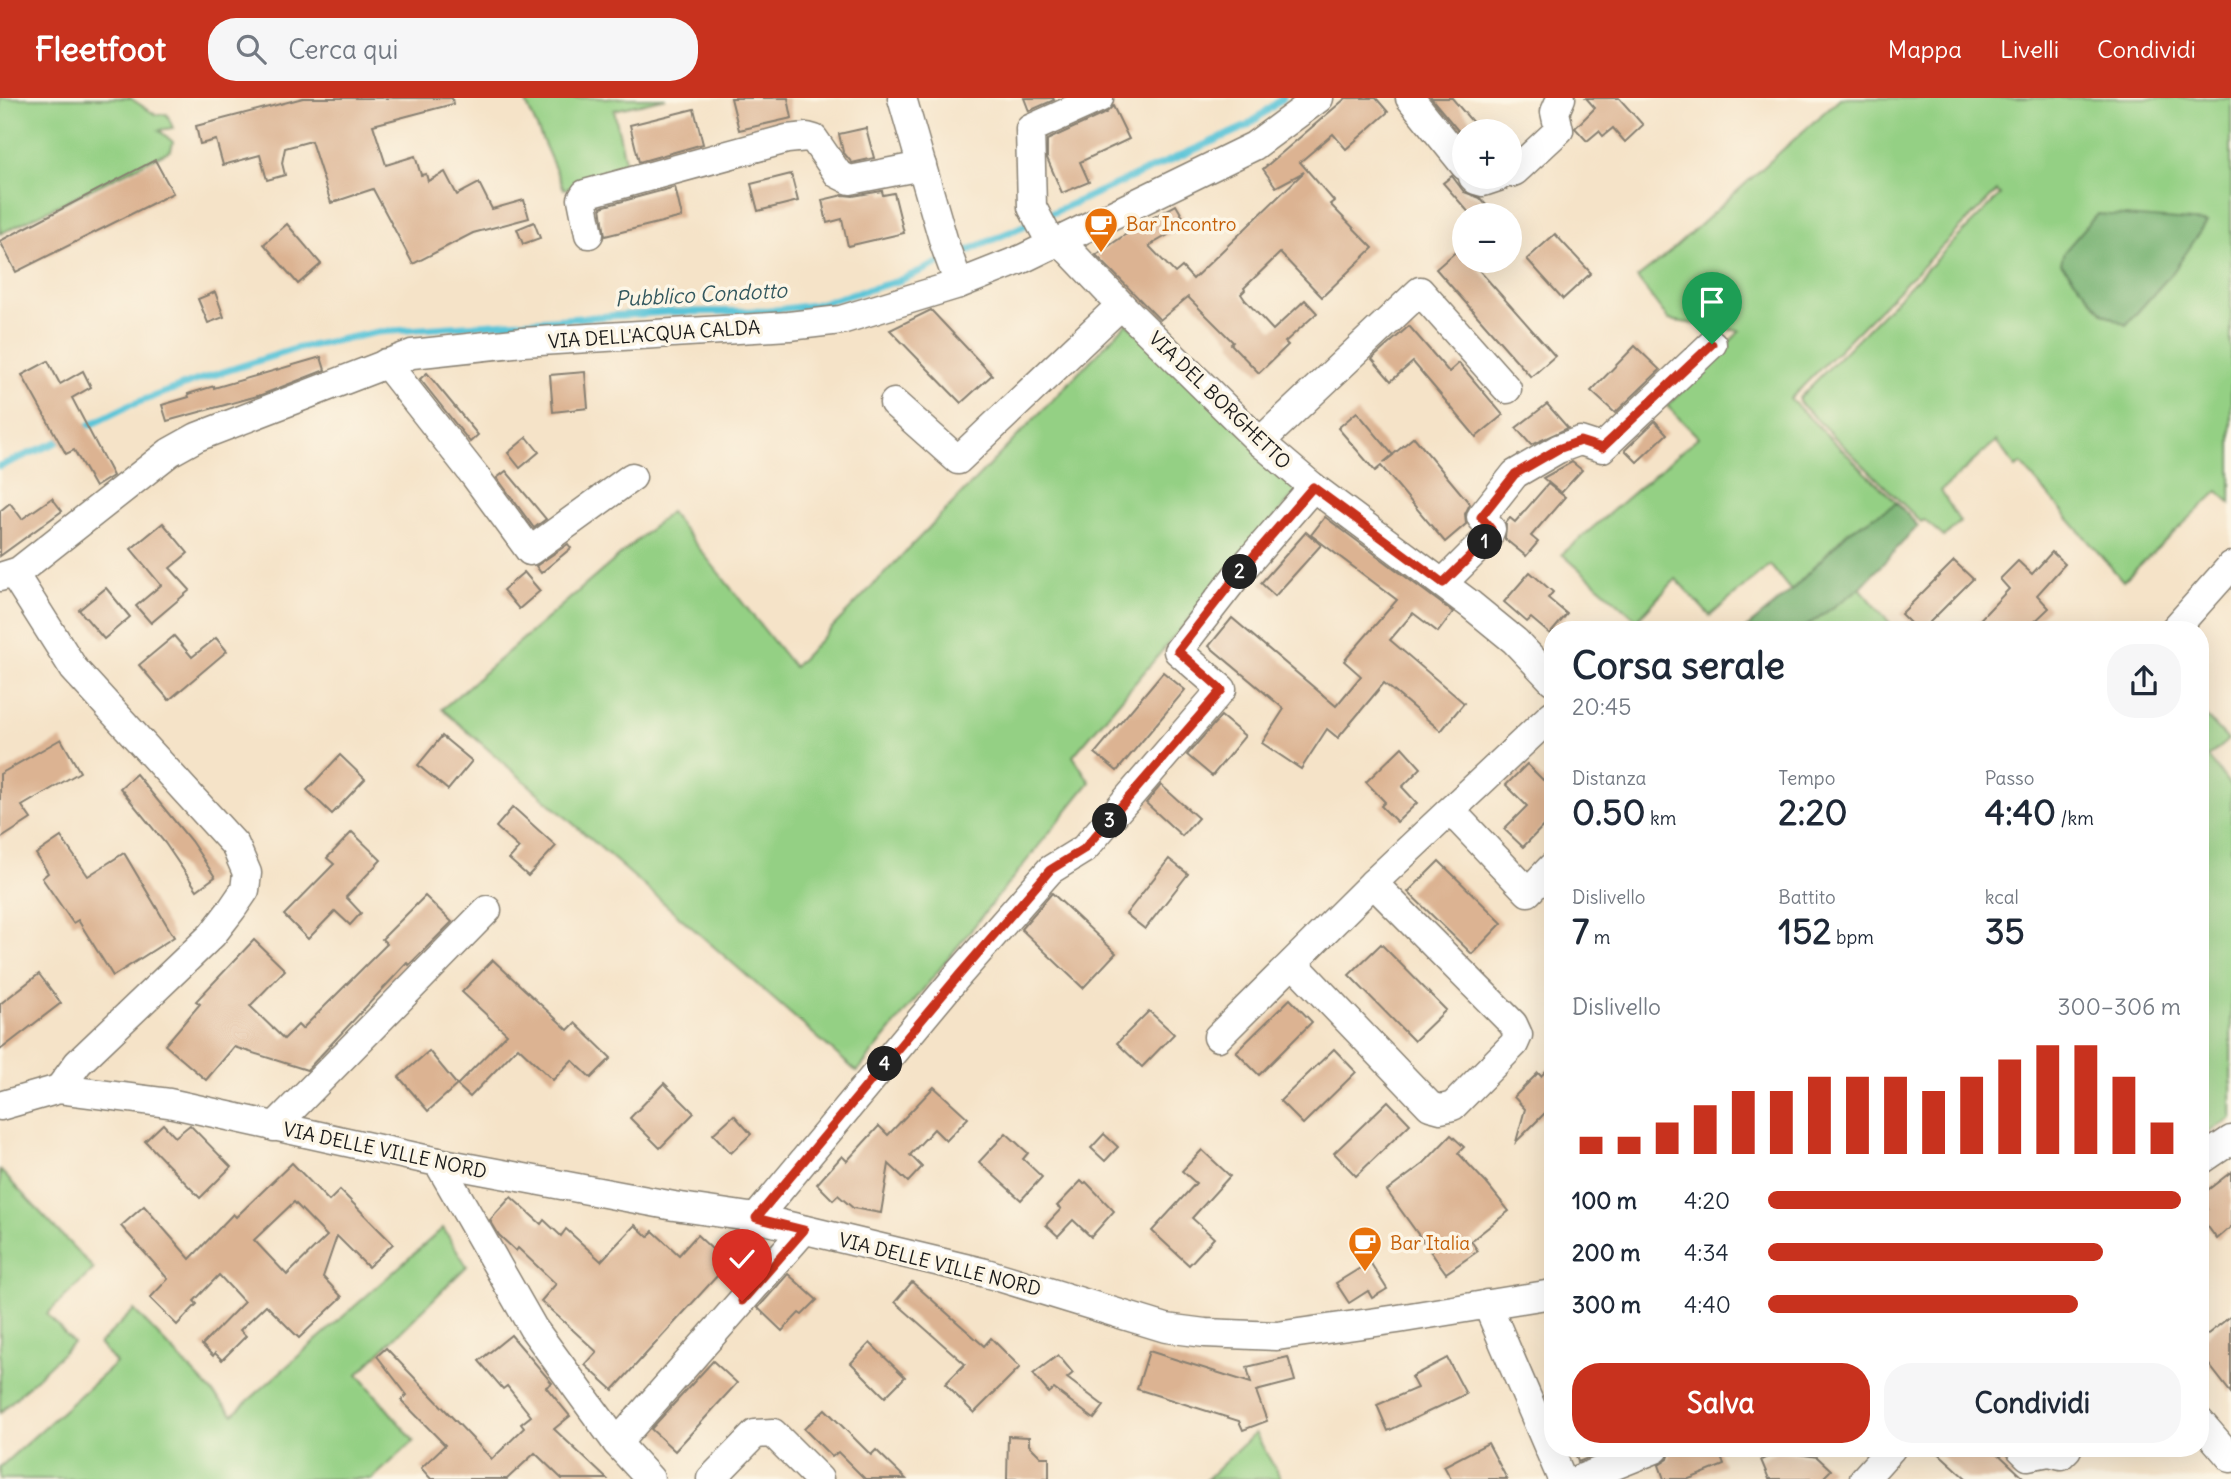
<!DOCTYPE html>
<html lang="it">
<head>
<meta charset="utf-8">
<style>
  body { margin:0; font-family:Delius,sans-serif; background:#f6f6f7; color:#1f2937; height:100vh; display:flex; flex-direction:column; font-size:26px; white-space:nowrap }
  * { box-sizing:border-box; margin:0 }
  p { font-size:23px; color:#747a83 }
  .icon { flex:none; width:38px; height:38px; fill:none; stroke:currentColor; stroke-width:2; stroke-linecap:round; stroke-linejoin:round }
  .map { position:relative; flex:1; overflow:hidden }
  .drawer { position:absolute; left:1544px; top:523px; width:665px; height:836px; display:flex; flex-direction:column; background:#fff; border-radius:28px; box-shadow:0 7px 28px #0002 }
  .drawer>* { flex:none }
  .buttons { position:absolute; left:1452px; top:21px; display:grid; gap:14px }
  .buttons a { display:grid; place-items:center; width:70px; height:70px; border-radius:50%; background:#fff; box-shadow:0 7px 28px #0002; font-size:35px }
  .pin { position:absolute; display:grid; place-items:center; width:60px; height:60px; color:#fff; margin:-72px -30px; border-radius:50% 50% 50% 0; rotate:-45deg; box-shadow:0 0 7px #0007 }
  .pin .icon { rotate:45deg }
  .km { position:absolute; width:35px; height:35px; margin:-18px; border-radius:50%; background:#222; color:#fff; font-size:19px; line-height:35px; text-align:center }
  .round { display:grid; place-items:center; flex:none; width:74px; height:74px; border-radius:28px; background:#f6f6f7 }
  .overview { display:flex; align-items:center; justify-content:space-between; height:119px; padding:0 28px }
  h1 { font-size:38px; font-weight:700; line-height:52px }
  .metrics { display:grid; grid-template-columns:repeat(3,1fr); gap:10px; height:119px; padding:7px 28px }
  .metrics div { display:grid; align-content:center }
  .metrics b { font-size:35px; font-weight:700 }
  .metrics small { font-size:19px; font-weight:400 }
  .metrics p { font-size:19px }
  .chart { height:196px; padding:14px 28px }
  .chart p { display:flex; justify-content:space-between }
  .chart svg { width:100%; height:126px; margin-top:7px; stroke:#c8321e; stroke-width:6 }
  .action { display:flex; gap:14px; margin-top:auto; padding:14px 28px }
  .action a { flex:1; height:80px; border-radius:28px; background:#c8321e; color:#fff; font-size:28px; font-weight:700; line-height:80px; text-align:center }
  .action a+a { background:#f6f6f7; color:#1f2937 }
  ul { padding:0 28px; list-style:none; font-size:23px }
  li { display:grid; grid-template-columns:112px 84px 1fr; align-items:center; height:52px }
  li i { height:18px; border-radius:9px; background:#c8321e }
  header { display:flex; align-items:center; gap:42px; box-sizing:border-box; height:98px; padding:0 35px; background:#c8321e; color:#fff }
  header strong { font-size:33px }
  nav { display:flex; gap:38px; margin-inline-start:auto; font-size:24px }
  .search { width:490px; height:63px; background:#f6f6f7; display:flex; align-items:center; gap:18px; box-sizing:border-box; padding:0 24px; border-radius:28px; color:#747a83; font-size:26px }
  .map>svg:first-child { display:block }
  .green { fill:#94d084; stroke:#587650; stroke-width:2; fill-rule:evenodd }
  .forest { fill:#77b272; stroke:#4a6747; stroke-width:2 }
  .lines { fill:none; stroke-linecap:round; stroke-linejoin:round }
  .stream { stroke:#5cc5d8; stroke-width:7 }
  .building { fill:#dcb392; fill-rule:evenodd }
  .minor-casing { stroke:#888072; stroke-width:31 }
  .minor { stroke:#fff; stroke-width:28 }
  .route-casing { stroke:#fff; stroke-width:14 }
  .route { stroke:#c8321e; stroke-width:9 }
  .labels { text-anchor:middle; stroke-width:7; stroke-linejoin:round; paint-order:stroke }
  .food-label { font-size:19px; fill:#c56008; stroke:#fcf5e5; text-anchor:start }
  .street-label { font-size:19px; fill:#1c1c1c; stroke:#fcf5e5 }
  .water-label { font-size:21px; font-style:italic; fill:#32575e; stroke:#fcf5e5 }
</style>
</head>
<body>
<header>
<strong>Fleetfoot</strong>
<div class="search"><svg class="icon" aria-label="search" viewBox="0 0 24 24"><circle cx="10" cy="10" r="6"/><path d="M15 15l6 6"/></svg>Cerca qui</div>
<nav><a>Mappa</a><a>Livelli</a><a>Condividi</a></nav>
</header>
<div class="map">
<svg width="2231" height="1381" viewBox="0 0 2231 1381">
  <rect width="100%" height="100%" fill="#fcf5e5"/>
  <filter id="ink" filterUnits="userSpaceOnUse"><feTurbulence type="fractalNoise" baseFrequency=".0143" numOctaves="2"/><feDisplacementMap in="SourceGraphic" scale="14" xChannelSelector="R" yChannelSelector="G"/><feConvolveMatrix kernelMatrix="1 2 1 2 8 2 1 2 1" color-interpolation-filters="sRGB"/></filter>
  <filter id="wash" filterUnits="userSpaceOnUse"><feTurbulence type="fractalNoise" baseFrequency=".00686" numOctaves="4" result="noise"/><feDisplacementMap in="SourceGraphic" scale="28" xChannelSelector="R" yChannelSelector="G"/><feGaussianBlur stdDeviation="1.57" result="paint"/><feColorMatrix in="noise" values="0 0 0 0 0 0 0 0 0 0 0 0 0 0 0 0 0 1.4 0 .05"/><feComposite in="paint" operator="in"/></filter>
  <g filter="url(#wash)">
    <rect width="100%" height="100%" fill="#f5e3c8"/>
    <g class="green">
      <path d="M0,0H130L156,17L167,16L173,30L159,32L173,44L171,52L0,136Z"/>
      <path d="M524,0H666L614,12L628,77L564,91Z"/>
      <path d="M1840,0H2231V405L2218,393L2123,483L2021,366L2016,370L1996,343L1941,393L1960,424L1944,439L1924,422L1921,424L1799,304V300L2000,97L1997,93L1790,301L1897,405L1846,435L1791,493L1770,467L1710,518L1676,481L1637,522L1562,456L1698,339L1667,308L1740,233L1669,222L1637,180L1663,160ZM2206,124L2173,174L2126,227Z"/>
      <path d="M1127,225L1300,390L1073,658L1090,684L857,974L442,611L670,414L794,569Z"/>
      <path d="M1860,490L1896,532H1801Z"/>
      <path d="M2200,612L2228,642L2208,659L2231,688V1020L2200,1040Z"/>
      <path d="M0,1072L94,1171L47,1216L73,1245L0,1315Z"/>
      <path d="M443,1130L467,1168L358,1276L414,1343L372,1381H0V1369L116,1265L99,1246L134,1212L233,1316Z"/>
      <path d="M1255,1335L1281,1381H1207Z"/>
    </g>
    <g class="forest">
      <path d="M2097,116L2207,124L2173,174L2126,227L2103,215L2061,165L2064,154Z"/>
      <path d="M1897,405L1918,428L1860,490L1801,532H1744L1791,493L1847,435Z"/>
    </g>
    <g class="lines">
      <g class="stream">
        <path d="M1043,119L1247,28L1283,0"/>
        <path d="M954,159L1032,124"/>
        <path d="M90,327L128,308L198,282L295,251L378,234L668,214L768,213L814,207L898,183L943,163"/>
        <path d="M0,368L57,344"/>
      </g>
    </g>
    <g id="blocks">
      <g class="building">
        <path d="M303,0H452L453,6L373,27L386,67L415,58L421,77L426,76L428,83L445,74L457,97L479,85L492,111L524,102L529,120L473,135L413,166L373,91L331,105L311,43L285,50L282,65L285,77L267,82L260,57L223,67L216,42L200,46L196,28Z"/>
        <path d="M731,0H788L792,20L739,32Z"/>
        <path d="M1024,0H1053L1054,2L1029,13Z"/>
        <path d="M1346,0H1376L1388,14L1346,51L1333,36L1300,64L1334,103L1330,106L1373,150L1322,199L1280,155L1244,190L1245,192L1241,196L1245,202L1273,232L1305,202L1317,215L1285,244L1288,247L1259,275L1231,246L1233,244L1188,199L1160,222L1096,157L1139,127L1176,107L1187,126L1149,148L1175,175L1182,169L1193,181L1304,74L1276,89L1263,71Z"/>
        <path d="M1431,0H1452L1480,33H1465V41Z"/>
        <path d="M1586,0H1619L1643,27L1625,44L1613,30L1603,38L1599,33L1587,43L1575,30L1595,10Z"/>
        <path d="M1113,8L1129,41L1080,64L1089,84L1062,95L1047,60V42L1106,15Z"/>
        <path d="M694,11L703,46L639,64L630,27Z"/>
        <path d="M866,30L874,60L852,65L843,54L839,36Z"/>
        <path d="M155,62L173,95L16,174L0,143Z"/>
        <path d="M791,76L798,103L758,113L751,86Z"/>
        <path d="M1452,78L1464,94L1480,100L1487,108L1477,117H1471L1443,85Z"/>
        <path d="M675,89L682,119L605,138L601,109Z"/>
        <path d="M882,93L883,97L894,95L904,135L848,148L842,121L827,125L822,102L843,97L853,98Z"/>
        <path d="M534,124L540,140L523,146L517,131Z"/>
        <path d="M287,126L321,166L298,186L264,146Z"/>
        <path d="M1555,136L1591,175L1563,201L1527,161Z"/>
        <path d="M1460,150L1465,155V163H1471L1555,258L1531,279L1436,171Z"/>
        <path d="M215,194L224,219L208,225L198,201Z"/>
        <path d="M931,212L992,277L961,305L890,232Z"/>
        <path d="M1409,228L1449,274L1459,265L1503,317L1476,339L1413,264L1391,283L1372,261Z"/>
        <path d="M1635,248L1660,272L1615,315L1591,293Z"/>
        <path d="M321,259L325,272L261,297L167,323L162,307L189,299L188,296L214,288V290Z"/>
        <path d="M48,263L60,286L83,273L91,289L72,300L113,378L95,389L74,352L66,356L22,277Z"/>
        <path d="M585,274L588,310L553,314L550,277Z"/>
        <path d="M427,275L478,337L470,344L420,281Z"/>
        <path d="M1547,306L1568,330L1531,347L1516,330Z"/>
        <path d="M1357,314L1393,357L1383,365L1414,339L1470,406L1465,416L1466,426L1445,444L1381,368L1375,373L1338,330Z"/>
        <path d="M1655,323L1667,336L1637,364L1625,352Z"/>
        <path d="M527,339L539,354L520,370L508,355Z"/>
        <path d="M1572,364L1582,372L1561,395L1543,380Z"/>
        <path d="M506,373L546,421L534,430L497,380Z"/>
        <path d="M1548,386L1565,399L1531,438L1538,444L1526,458L1505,441L1506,425L1510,420L1515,424Z"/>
        <path d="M52,400L62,413L0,458V413L10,405L22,421Z"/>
        <path d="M1325,419L1453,514L1438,534L1413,515L1390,542L1464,605L1441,633L1384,585L1338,640L1327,631L1301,671L1262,645L1284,611L1209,548L1232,520L1336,608L1361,578L1344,563L1397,502L1311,437Z"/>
        <path d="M163,425L188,455L170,470L190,492L151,525L136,508L161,487L131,451Z"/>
        <path d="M1306,434L1321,447L1275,498L1261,485Z"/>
        <path d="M568,446L571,450L541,475L536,468Z"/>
        <path d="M2052,454L2065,466L2037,497L2049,510L2026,532H1970L2009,491L2000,481L2018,463L2032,476Z"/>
        <path d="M1954,463L1973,481L1922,532H1917L1901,516Z"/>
        <path d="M524,474L540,493L519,511L503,492Z"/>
        <path d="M1530,474L1553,494L1548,500L1567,516L1550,536L1531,520L1527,524L1504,504Z"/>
        <path d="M106,490L130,519L104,541L79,512Z"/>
        <path d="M174,538L192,559L216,540L227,553L169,602L139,567Z"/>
        <path d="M1163,574L1185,592L1117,673L1095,655Z"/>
        <path d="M1221,618L1245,638L1212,678L1187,657Z"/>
        <path d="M442,638L472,663L448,692L418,667Z"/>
        <path d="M61,641L80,674L22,708L31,721L0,741V676Z"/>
        <path d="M1402,649L1421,670L1402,689L1417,705L1397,724L1381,708L1385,704L1366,684Z"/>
        <path d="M340,657L365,681L332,716L307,692Z"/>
        <path d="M1527,666L1543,682L1552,673V719L1523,749L1504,731L1527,708L1506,687Z"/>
        <path d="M136,676L191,743L215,779L197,792L165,745L120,690Z"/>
        <path d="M1161,687L1198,720L1182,738L1146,705Z"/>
        <path d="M513,709L556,748L528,778L509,761L519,750L496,729Z"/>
        <path d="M352,734L381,762L346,799L361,815L350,827L335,813L308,841L284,817L334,766L327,760Z"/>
        <path d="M61,739L88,778L124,755L174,839L113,878L78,822L73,825L42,780L48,775L36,756Z"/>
        <path d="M1169,761L1188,776L1145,831L1126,816Z"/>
        <path d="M1439,763L1502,825L1472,856L1408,794Z"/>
        <path d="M1052,795L1116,855L1083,890L1021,831Z"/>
        <path d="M425,798L452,824L409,867L407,865L307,972L234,949L206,982L165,947L200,906L196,903L254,842L285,872L250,908L284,941L298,927L302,931L387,846L382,841Z"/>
        <path d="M1381,846L1446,912L1414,943L1349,877Z"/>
        <path d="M493,862L568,932L575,925L611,960L591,980L572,962L553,982L518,949L470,999L457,987L507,936L462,894Z"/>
        <path d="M39,876L61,905L0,952V906Z"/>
        <path d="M1290,901L1312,924L1259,977L1236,954Z"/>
        <path d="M1149,913L1174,936L1142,969L1117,945Z"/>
        <path d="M1334,951L1356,974L1303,1026L1280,1003Z"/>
        <path d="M429,953L457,987L428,1013L399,979Z"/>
        <path d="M1552,967V1008L1516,1044L1525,1011L1514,999L1538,975L1541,978Z"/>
        <path d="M664,985L694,1015L660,1050L630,1020Z"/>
        <path d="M934,989L968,1020L946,1043L934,1031L910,1057L922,1069L908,1084L889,1066L881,1115L853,1110L838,1097L833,1102L817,1086L842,1058L847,1063L879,1028L888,1037Z"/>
        <path d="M1388,1003L1410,1026L1356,1078L1334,1055Z"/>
        <path d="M734,1017L751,1036L731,1055L713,1036Z"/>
        <path d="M163,1026L175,1039L190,1027L231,1069L200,1100L145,1043Z"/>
        <path d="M1006,1035L1028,1055L1023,1061L1042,1079L1021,1102L979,1064Z"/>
        <path d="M1104,1036L1118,1049L1105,1063L1091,1050Z"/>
        <path d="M1451,1037L1464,1049L1458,1055L1487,1086L1509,1113L1471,1143L1478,1153L1446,1175L1387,1093L1423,1066Z"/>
        <path d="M1202,1052L1230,1078L1192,1120L1214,1140L1189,1167L1152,1133L1196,1085L1182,1073Z"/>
        <path d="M292,1065L329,1103L340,1092L393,1146L368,1169L337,1138L323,1179L342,1199L299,1240L266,1207L240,1232L246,1238L222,1262L215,1255L213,1258L202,1247L244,1204L219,1177L194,1203L197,1206L177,1227L150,1200L168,1181L121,1128L144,1108L190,1161L233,1116L236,1119ZM294,1104L327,1138L287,1177L254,1142Z"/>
        <path d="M2231,1074V1129L2217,1141L2200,1118L2208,1111L2200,1098Z"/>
        <path d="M1081,1083L1084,1086L1086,1084L1114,1113L1091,1139L1073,1122L1058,1138L1046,1127L1061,1111L1057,1108Z"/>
        <path d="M511,1099L541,1126L544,1122L561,1138L566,1131L601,1163L635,1127L648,1139L653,1133L679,1157L697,1137L728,1166L613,1292L585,1267L597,1254L541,1203L556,1186L518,1150L516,1153L499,1137L490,1122Z"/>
        <path d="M1370,1164L1387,1191L1372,1200L1368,1193L1349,1205L1336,1185Z"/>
        <path d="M788,1176L817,1202L802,1217L799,1215L782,1233L758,1210Z"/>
        <path d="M912,1184L984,1248L991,1240L1020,1269L974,1315L945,1286L965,1266L895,1204Z"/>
        <path d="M2231,1218V1295L2200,1255V1242Z"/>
        <path d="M511,1237L552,1285L546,1289L570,1318L554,1331L607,1381H562L535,1355L507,1381H431L421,1370L445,1347L401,1302L407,1297L377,1258L386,1250L492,1361L524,1330L521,1326L531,1318L507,1288L503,1291L479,1263Z"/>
        <path d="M870,1245L905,1279L885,1299L851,1265Z"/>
        <path d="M1149,1253L1251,1285L1247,1269L1288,1259L1295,1283L1256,1293L1267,1323L1243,1332L1239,1323L1137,1291Z"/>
        <path d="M1058,1257L1073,1275L1067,1280L1104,1308L1094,1321L1054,1291L1049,1295L1033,1276Z"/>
        <path d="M1447,1260L1466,1296L1388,1333L1377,1307L1417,1290L1411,1279Z"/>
        <path d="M713,1263L737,1285L675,1353L651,1331Z"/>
        <path d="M825,1311L871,1357L876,1352L906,1381H865L838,1354L832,1359L804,1331Z"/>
        <path d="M1008,1338L1029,1339V1347L1041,1359H1049V1381H1007Z"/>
        <path d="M1488,1345L1507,1381H1451L1444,1368Z"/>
        <path d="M1574,1351H1610L1578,1364Z"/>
        <path d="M1671,1351H1718L1724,1367L1689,1381H1664L1659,1367L1668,1361Z"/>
        <path d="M1934,1351H1993L2025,1381H1967Z"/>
        <path d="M1779,1353L1817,1359L1831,1372L1822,1381H1769L1761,1362Z"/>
      </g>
    </g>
  </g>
  <g filter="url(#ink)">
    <use href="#blocks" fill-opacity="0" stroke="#888072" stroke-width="2"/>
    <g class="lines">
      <g class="minor-casing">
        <g id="minor">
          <path d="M902,0L945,148L959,186"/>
          <path d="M1410,0L1465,68"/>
          <path d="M1510,75L1515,73L1559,32L1555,14L1561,0"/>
          <path d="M1473,79L1476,82L1483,84L1498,79"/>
          <path d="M589,136L582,101L585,96L787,41L807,39L814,41L838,76L850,82L922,68"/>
          <path d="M1060,143L1121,207L1260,344L1313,389L1471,507L1515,543L1552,582"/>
          <path d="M1052,147L1032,109L1030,31L1099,0"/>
          <path d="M386,265L475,378L530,453L632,379"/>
          <path d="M894,305L958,362L1121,207"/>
          <path d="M1260,344L1420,193L1507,291"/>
          <path d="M14,476L74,571L235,747L247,775L245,792L232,811L212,837L78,965L59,991"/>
          <path d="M0,479L19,473L170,354L197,339L412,256L523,244L789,228L841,222L959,186L1022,161L1254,48L1319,0"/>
          <path d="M1443,485L1487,441L1491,431L1481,419L1515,376L1558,351L1580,343L1602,350L1712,246"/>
          <path d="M2174,532L2231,468"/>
          <path d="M1451,713L1528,794L1552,769"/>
          <path d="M1293,865L1430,1008L1441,1011L1453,1008L1514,946L1518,937L1513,926L1373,785"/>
          <path d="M1218,939L1373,785L1552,617"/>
          <path d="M0,1008L59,991L169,1005L438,1064L674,1108L756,1120L986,1175L1166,1230L1205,1235L1277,1238L1398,1221L1552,1196"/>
          <path d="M274,1029L487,812"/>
          <path d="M2200,1063L2231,1042"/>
          <path d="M438,1064L533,1230L617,1345L650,1381"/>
          <path d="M756,1120L959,876L1050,772L1084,751L1222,591L1178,553L1238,476L1313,389"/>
          <path d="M1487,1206L1562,1381"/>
          <path d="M2200,1324L2231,1360"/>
          <path d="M617,1345L804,1132"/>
          <path d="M2021,1351L2028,1358L2049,1354L2061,1357L2067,1351"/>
          <path d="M711,1381L755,1336L773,1335L819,1381"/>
          <path d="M1580,1381L1655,1351"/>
          <path d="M1864,1381L1891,1351"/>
        </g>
      </g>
      <use href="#minor" class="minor"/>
    </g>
  </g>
  <g class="lines" filter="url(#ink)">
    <g class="route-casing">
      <path id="route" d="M742,1203L804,1132L756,1120L960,876L1050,772L1084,751L1222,592L1178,553L1238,476L1313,389L1443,485L1488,441L1491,431L1481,419L1515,376L1558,351L1580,343L1602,350L1712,246"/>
    </g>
    <use href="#route" class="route"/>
  </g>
  <defs>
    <g id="cafe-pin" transform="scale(1.75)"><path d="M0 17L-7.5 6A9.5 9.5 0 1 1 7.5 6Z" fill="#e8710a" stroke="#fcf5e5"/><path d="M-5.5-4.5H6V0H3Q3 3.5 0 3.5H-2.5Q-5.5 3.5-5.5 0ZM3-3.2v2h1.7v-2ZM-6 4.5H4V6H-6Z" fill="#fff"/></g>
  </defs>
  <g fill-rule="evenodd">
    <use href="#cafe-pin" x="1101" y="126"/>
    <use href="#cafe-pin" x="1365" y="1145"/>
  </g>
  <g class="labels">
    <g class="food-label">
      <text x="1126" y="133">Bar Incontro</text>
      <text x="1390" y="1152">Bar Italia</text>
    </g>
    <g class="street-label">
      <text transform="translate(654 236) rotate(-4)" y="7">VIA DELL'ACQUA CALDA</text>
      <text transform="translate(1220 302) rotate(44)" y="7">VIA DEL BORGHETTO</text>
      <text transform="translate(385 1052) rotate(12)" y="7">VIA DELLE VILLE NORD</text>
      <text transform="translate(940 1166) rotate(14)" y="7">VIA DELLE VILLE NORD</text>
    </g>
    <g class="water-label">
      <text transform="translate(701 197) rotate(-3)" y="7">Pubblico Condotto</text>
    </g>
  </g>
</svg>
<div class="buttons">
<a>+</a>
<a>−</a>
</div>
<div class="pin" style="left:1712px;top:246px;background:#1e9e55"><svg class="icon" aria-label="arrive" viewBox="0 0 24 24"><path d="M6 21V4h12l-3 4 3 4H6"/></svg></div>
<div class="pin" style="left:742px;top:1203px;background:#d93025"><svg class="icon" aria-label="check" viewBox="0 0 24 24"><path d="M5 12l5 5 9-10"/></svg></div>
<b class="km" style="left:1485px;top:444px">1</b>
<b class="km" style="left:1240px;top:474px">2</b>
<b class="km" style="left:1110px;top:723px">3</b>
<b class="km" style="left:885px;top:966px">4</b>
<section class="drawer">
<div class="overview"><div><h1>Corsa serale</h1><p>20:45</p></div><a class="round"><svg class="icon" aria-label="share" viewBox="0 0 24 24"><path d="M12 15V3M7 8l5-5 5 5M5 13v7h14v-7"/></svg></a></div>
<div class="metrics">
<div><p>Distanza</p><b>0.50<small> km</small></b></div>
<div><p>Tempo</p><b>2:20</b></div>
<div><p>Passo</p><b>4:40<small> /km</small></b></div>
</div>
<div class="metrics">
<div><p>Dislivello</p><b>7<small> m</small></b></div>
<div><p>Battito</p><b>152<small> bpm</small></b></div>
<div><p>kcal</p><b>35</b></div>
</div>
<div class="chart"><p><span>Dislivello</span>300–306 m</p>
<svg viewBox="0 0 160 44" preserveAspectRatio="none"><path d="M5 44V38M15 44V38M25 44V33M35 44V27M45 44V22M55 44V22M65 44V17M75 44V17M85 44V17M95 44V22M105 44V17M115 44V11M125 44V6M135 44V6M145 44V17M155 44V33"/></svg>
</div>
<ul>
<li><b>100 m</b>4:20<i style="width:100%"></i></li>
<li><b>200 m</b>4:34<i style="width:81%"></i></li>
<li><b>300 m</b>4:40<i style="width:75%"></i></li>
</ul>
<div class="action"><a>Salva</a><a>Condividi</a></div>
</section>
</div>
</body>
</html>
